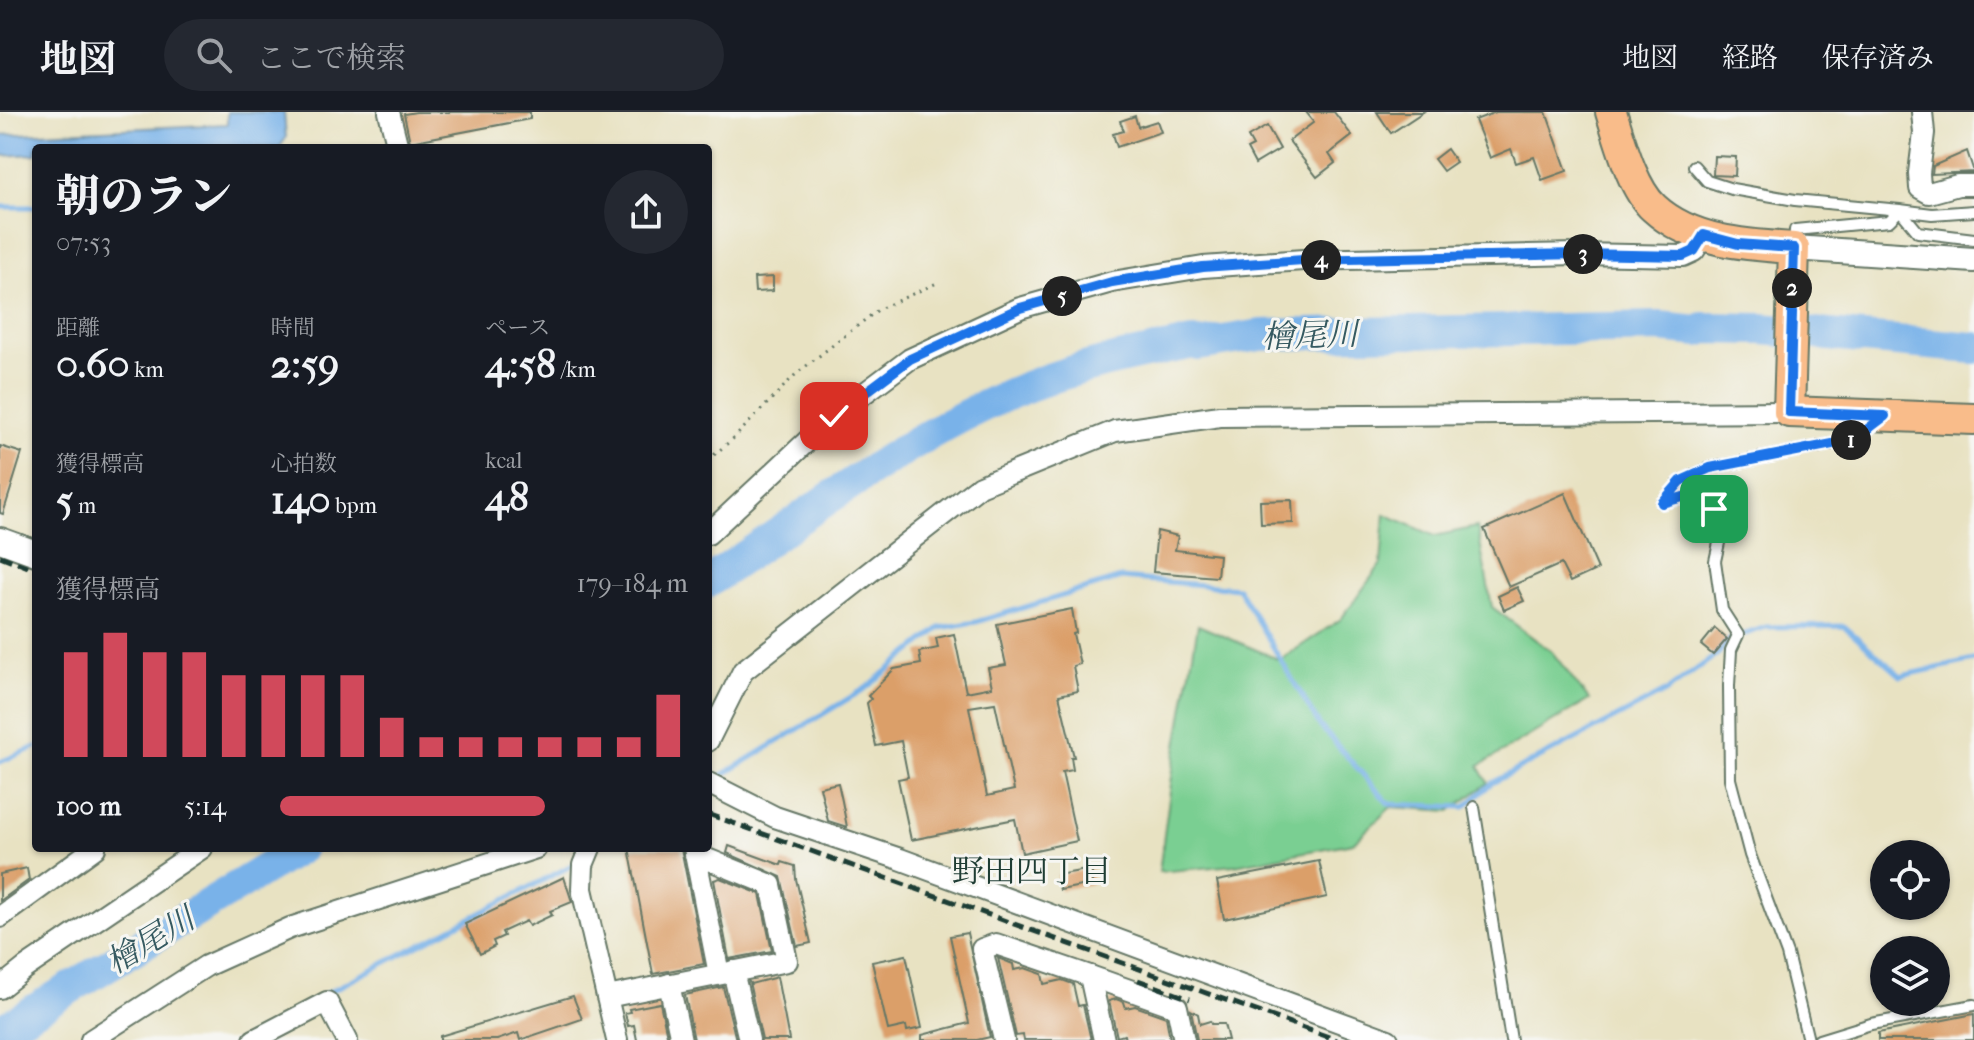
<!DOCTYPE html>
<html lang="ja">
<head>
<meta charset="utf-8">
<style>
  body { margin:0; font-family:"IM FELL French Canon","Noto Serif JP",serif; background:#242831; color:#f1f3f6; height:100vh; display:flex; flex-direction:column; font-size:30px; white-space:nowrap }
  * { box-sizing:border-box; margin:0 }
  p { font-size:26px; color:#9ea1a6 }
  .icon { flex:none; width:44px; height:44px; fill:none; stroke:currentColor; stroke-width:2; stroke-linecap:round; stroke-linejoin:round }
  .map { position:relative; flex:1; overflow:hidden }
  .drawer { position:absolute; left:32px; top:32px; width:680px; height:708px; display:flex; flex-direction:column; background:#171b24; border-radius:8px; box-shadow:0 2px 6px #0004 }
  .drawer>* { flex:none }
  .buttons { position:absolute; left:1870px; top:728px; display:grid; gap:16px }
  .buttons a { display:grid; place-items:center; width:80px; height:80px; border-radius:50%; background:#171b24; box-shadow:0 2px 6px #0004; font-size:40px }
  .pin { position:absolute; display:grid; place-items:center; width:68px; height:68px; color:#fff; margin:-34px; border-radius:16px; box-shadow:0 4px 12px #0006 }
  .km { position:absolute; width:40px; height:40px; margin:-20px; border-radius:50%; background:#222; color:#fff; font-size:22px; line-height:40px; text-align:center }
  .round { display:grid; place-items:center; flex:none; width:84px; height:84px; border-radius:42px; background:#242831 }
  .overview { display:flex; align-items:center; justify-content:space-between; height:136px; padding:0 24px }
  h1 { font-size:44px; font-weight:800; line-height:60px }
  .metrics { display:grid; grid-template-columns:repeat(3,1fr); gap:12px; height:136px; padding:8px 24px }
  .metrics div { display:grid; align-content:center }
  .metrics b { font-size:40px; font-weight:800 }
  .metrics small { font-size:22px; font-weight:400 }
  .metrics p { font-size:22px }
  .chart { height:224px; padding:16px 24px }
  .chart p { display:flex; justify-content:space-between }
  .chart svg { width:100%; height:144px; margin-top:8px; stroke:#d1495b; stroke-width:6 }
  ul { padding:0 24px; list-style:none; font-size:26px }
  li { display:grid; grid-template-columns:128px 96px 1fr; align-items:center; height:60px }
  li i { height:20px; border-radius:10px; background:#d1495b }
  header { display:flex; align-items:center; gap:48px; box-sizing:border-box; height:112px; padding:0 40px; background:#171b24; border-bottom:2px solid #363941 }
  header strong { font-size:38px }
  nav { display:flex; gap:44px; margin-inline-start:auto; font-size:28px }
  .search { width:560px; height:72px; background:#242831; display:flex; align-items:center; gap:20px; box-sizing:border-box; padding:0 28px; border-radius:44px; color:#9ea1a6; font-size:30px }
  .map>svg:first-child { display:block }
  .green { fill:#7acf92; stroke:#4c8663; stroke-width:2 }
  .water { fill:#79b2e9; stroke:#4c788e; stroke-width:2 }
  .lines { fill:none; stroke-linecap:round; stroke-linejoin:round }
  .stream { stroke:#79b2e9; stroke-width:5 }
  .river { stroke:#79b2e9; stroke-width:32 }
  .building { fill:#db9f69; fill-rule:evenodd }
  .service-casing { stroke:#657766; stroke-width:14 }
  .minor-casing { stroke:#657766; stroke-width:24 }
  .tertiary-casing { stroke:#657766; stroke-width:28 }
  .primary-casing { stroke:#657766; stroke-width:34 }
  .path { stroke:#657766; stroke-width:3; stroke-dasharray:2 6; stroke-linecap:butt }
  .service { stroke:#fff; stroke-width:10 }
  .minor { stroke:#fff; stroke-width:20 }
  .tertiary { stroke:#fff; stroke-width:24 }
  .primary { stroke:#f9bc8a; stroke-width:30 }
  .rail { stroke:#1f3d34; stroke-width:5; stroke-dasharray:12 6; stroke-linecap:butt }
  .route-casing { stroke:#fff; stroke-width:16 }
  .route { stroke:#1a73e8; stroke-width:10 }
  .labels { text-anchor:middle; stroke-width:6; stroke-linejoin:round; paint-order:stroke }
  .water-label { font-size:32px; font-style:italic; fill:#365a61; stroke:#f6f6f2 }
  .neighbourhood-label { font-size:32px; fill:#1f3d34; stroke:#f6f6f2 }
</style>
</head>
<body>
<header>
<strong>地図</strong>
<div class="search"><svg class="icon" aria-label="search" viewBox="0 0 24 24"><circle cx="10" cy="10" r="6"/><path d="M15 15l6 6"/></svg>ここで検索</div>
<nav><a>地図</a><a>経路</a><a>保存済み</a></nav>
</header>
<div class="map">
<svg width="1974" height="928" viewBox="0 0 1974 928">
  <rect width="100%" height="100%" fill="#f6f6f2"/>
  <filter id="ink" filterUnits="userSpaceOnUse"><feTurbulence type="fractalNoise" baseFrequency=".0125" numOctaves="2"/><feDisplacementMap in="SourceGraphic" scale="16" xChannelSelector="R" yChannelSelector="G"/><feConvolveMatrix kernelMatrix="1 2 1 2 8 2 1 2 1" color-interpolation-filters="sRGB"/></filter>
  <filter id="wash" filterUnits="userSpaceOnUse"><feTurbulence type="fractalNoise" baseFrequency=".006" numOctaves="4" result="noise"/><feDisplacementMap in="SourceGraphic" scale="32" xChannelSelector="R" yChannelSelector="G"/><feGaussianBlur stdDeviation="1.8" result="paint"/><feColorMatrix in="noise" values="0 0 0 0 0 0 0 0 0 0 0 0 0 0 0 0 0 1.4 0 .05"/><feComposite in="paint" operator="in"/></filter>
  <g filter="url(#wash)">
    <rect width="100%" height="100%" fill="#e8e2c2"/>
    <path class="green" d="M1385,402L1435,424L1477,415L1492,495L1552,540L1589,588L1479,654L1488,671L1450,699L1391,695L1353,731L1235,753L1159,760L1173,657L1198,513L1280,548L1341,507L1381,452Z"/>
    <path class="water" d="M227,0H284L286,26L279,36H36V42L0,44V23L227,12Z"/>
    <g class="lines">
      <g class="stream">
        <path d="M0,95H36"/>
        <path d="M0,650L36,635"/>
        <path d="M716,667L866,576L940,516L976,510L1121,466L1238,476L1320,614L1389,692L1465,695L1492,671L1667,579L1719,541L1728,528L1766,515L1844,514L1901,564L1974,548"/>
        <path d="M325,882L578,750"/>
      </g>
      <g class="river">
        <path d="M708,470C811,400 913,320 1029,274C1082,253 1138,243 1193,231L1198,233L1261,223L1660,215L1699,219L1703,216L1762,217L1974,236"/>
        <path d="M0,919L300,736"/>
      </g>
    </g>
    <g id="blocks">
      <g class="building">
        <path d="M416,0H530V7L410,30L404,2Z"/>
        <path d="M1306,0H1334L1352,24L1329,42L1335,51L1317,65L1289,29L1314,10Z"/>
        <path d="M1377,0H1423L1391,21Z"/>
        <path d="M1496,0H1546L1567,59L1542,68L1534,45L1516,51L1511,37L1490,46L1475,8Z"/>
        <path d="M1135,4L1138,15L1157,9L1161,20L1117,35L1113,22L1124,19L1120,9Z"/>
        <path d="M1267,14L1280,37L1255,52L1247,37L1253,34L1248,25Z"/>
        <path d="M1447,37L1456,50L1443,59L1434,47Z"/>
        <path d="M1967,39L1974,60L1932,62L1933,54Z"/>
        <path d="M1714,44L1736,45L1735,64L1713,63Z"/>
        <path d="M773,165V179L755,180L754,166Z"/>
        <path d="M0,334L22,341L3,402L0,401Z"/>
        <path d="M1565,381L1598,457L1570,470L1561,452L1509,475L1484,417Z"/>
        <path d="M1292,388L1293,411L1261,412L1260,389Z"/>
        <path d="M1157,419L1178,424L1175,438L1219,443L1217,465L1153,460Z"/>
        <path d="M1517,475L1524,489L1504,498L1498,484Z"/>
        <path d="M1072,497L1076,521L1073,522L1080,552L1073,554L1078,579L1059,583L1074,645H1071L1073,658L1062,660L1077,729L1022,741L1015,707L911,728L898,667L908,665L901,629L876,634L867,591L871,587L868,584L894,557L921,552L919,540L938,536L936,526L954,522L966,580L992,575L988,556L1006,553L997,512ZM995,591L1014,678L987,684L969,595Z"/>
        <path d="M1715,516L1727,527L1713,543L1701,533Z"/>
        <path d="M838,671L842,689L847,715L828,709L820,675Z"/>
        <path d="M729,734L781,753L782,750L795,754L796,767L811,831L797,834L781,765L727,741Z"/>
        <path d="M629,736H681L704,852L653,862Z"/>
        <path d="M1319,749L1327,785L1224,807L1217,769Z"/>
        <path d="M27,756L29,768L0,789V762Z"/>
        <path d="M1092,757V772L1060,778L1057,763Z"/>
        <path d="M564,765L572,790L550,799L552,803L529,814L526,809L502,820L504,824L493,829L495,834L480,842L465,812Z"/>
        <path d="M720,766L760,782L772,839L729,847L714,768Z"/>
        <path d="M967,821L990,925L977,928H922V923L969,911L950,824Z"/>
        <path d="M906,843L922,916L907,919L906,914L888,918L872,850Z"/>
        <path d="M998,846L1013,852L1014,858L1025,856L1042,862L1044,872L1062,868L1073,872L1078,894L1083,893L1091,928H1024L1023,923L1016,924Z"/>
        <path d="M777,865L789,928H762L749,870L751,872Z"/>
        <path d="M723,875L736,928H694L685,883Z"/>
        <path d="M573,884L582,907L520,928L518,921L497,928H440V924Z"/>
        <path d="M1116,887L1124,890L1126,896L1135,894L1166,905L1170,927L1125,928L1124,923L1117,925L1109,889Z"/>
        <path d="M660,891L668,928H637L634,913L628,914L625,901L630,900L629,897Z"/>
        <path d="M1191,898L1198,902L1200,912L1210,909L1211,912H1224L1228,928H1197Z"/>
        <path d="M1974,902V928H1878V921Z"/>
      </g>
    </g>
  </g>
  <g filter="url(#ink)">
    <use href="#blocks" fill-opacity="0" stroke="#657766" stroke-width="2"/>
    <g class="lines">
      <g class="service-casing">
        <g id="service">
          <path d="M1694,54L1707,69L1732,77L1795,88L1900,98L1918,120L1974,127"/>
          <path d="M1794,134L1795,118L1889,109L1900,98L1932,102L1974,99"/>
          <path d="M1474,695L1511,928"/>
          <path d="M1808,928L1787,842L1750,743L1730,667L1729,574L1731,538L1738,523L1722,498L1715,449L1722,417L1714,397L1690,383L1662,391L1681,369L1710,356L1853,328L1877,310"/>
          <path d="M1819,928L1871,912L1974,893"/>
        </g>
      </g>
      <g class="minor-casing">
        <g id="minor">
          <path d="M389,0L398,36"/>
          <path d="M1922,0L1924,21L1919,61L1920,76L1929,81L1958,73H1974"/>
          <path d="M708,422L834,304L910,247L1020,196L1112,170L1203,155L1303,148L1578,142L1683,144L1694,139L1704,123"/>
          <path d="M708,629L743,559L980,374L1115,319L1220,304L1789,300"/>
          <path d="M708,671L775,705L900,747L1388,928"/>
          <path d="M590,736L583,753L582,777L617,928"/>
          <path d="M694,736L719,862"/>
          <path d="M0,805L95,736"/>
          <path d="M733,859L749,928"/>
          <path d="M1090,864L1177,895L1184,928"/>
          <path d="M669,872L681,928"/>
          <path d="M0,876L25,856L202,736"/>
          <path d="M607,885L787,849L771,773L695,742"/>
          <path d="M91,928L206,854L290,816L536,736"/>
          <path d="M254,928L327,890L347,928"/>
          <path d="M1004,928L982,837L996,832L1090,864L1104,928"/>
        </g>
      </g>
      <g class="tertiary-casing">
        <g id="tertiary">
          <path d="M1794,136L1974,148"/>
          <path d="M0,428L36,441"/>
        </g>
      </g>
      <g class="primary-casing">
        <path id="primary" d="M1611,0C1620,28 1632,76 1654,96C1691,130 1747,133 1794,136L1789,300L1974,307"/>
      </g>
      <path class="path" d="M708,348L735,325L796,262L879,197L937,171"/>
      <use href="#service" class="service"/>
      <use href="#minor" class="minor"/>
      <use href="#tertiary" class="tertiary"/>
      <use href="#primary" class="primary"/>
      <g class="rail">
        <path d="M0,444L36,458"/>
        <path d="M708,702L1337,928"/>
        <path d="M1138,868L1190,887"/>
      </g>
    </g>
  </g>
  <g class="lines" filter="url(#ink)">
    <g class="route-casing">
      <path id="route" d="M834,304L910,247L1020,196L1112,170L1203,155L1303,148L1578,142L1683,144L1694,139L1704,123L1738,132L1794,136L1789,300L1885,304L1853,328L1710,356L1681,369L1662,391L1690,383L1714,397"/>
    </g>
    <use href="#route" class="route"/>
  </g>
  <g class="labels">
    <g class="water-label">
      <text transform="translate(1310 223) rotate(-2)" y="11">檜尾川</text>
      <text transform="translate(150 828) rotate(-31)" y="11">檜尾川</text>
    </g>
    <g class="neighbourhood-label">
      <text x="1032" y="770">野田四丁目</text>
    </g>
  </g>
</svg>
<div class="buttons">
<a><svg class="icon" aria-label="locate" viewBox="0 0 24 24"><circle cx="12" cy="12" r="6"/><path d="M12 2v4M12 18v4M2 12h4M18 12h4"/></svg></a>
<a><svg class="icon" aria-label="layers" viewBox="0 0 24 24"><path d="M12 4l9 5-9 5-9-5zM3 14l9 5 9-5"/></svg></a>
</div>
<div class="pin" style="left:1714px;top:397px;background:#1e9e55"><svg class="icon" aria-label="arrive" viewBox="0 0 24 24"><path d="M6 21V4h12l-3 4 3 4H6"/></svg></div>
<div class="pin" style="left:834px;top:304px;background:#d93025"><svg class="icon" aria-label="check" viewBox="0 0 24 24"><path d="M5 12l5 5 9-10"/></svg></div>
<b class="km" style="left:1851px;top:328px">1</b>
<b class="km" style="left:1792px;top:176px">2</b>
<b class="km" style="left:1583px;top:142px">3</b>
<b class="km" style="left:1321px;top:148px">4</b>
<b class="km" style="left:1062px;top:184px">5</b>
<section class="drawer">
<div class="overview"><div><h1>朝のラン</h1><p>07:53</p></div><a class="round"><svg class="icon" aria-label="share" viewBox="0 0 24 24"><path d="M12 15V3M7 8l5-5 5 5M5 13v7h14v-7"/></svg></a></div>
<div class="metrics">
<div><p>距離</p><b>0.60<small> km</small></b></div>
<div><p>時間</p><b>2:59</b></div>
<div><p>ペース</p><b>4:58<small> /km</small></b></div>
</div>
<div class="metrics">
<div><p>獲得標高</p><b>5<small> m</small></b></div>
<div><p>心拍数</p><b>140<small> bpm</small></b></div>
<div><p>kcal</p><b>48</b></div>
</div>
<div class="chart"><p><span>獲得標高</span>179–184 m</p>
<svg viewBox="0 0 160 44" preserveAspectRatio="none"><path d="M5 44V12M15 44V6M25 44V12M35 44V12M45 44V19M55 44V19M65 44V19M75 44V19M85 44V32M95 44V38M105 44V38M115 44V38M125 44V38M135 44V38M145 44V38M155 44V25"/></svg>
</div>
<ul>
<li><b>100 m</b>5:14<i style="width:65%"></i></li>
</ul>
</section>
</div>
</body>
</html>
